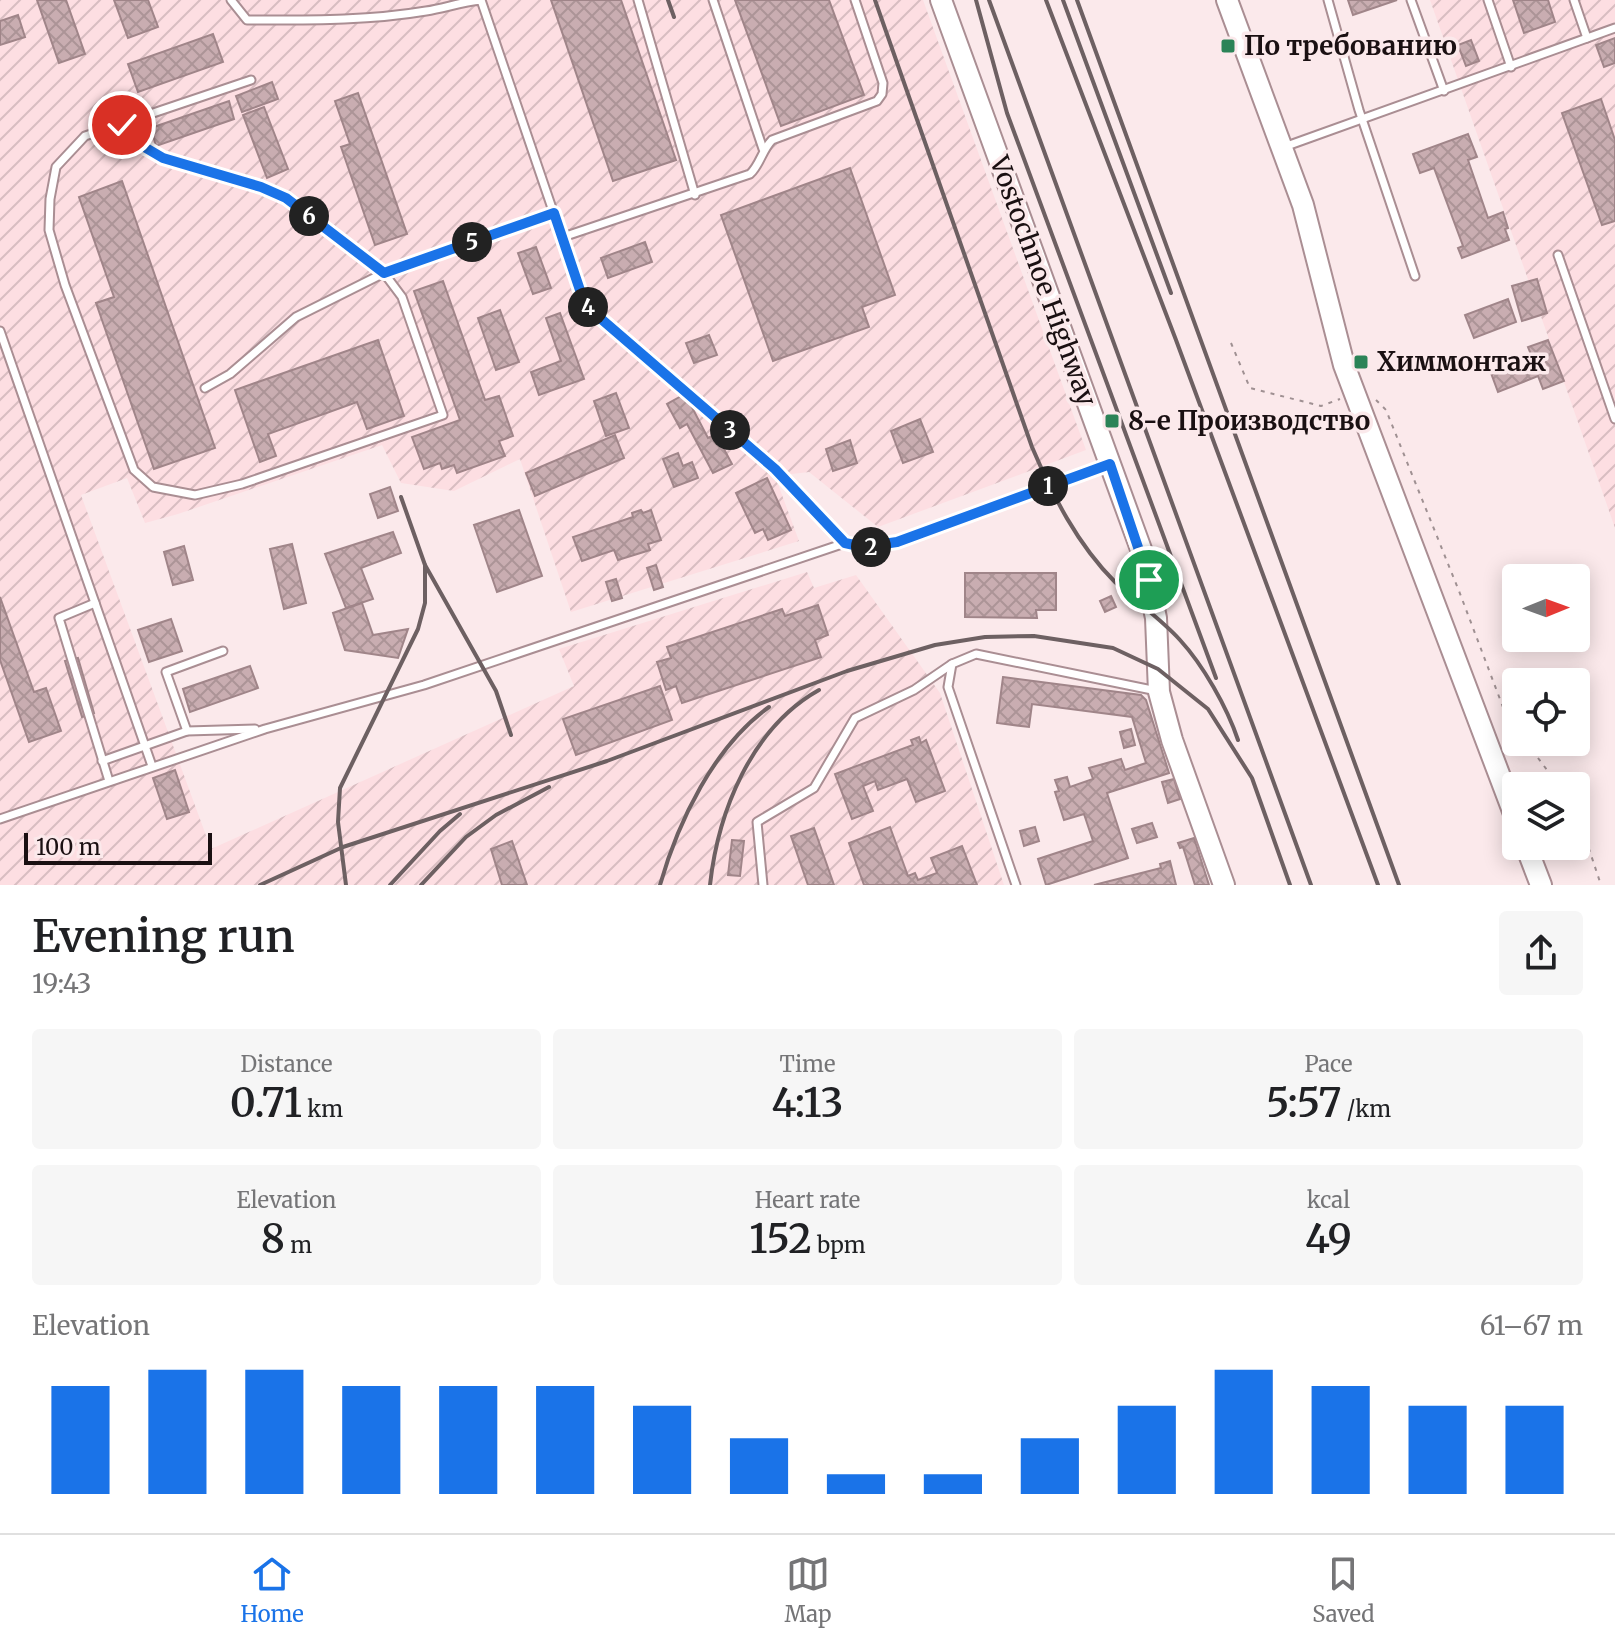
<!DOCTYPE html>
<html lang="en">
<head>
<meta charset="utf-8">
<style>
  body { margin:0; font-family:Merriweather,serif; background:#f6f6f6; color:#202124; height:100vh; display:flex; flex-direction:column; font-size:30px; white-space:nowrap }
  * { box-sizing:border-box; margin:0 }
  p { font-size:26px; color:#757577 }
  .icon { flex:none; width:44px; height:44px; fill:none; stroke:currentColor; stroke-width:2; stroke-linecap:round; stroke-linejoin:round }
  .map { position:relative; height:885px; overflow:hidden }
  .drawer { display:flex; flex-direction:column; background:#fff; flex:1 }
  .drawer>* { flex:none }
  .needle { width:52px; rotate:89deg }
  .tools { position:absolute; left:1502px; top:564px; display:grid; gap:16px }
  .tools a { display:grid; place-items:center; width:88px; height:88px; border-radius:8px; background:#fff; box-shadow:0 4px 20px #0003; font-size:40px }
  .scale { position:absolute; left:24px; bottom:20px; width:188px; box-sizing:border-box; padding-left:8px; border:4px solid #1a1012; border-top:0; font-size:22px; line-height:28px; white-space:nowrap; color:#1a1012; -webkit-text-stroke:6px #fbe9eb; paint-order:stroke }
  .pin { position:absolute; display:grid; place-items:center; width:68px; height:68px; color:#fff; margin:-34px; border:4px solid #fff; border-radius:50%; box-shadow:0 2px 8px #0007 }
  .km { position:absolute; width:40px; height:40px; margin:-20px; border-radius:50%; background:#222; color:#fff; font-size:22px; line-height:40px; text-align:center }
  .round { display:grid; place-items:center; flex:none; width:84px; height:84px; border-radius:8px; background:#f6f6f6 }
  .head { display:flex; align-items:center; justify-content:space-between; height:136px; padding:0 32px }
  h1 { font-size:44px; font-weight:600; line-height:60px }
  .stats { display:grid; grid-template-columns:repeat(3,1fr); gap:12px; height:136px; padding:8px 32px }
  .stats div { display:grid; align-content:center; border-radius:8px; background:#f6f6f6; text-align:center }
  .stats b { font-size:40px; font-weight:600 }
  .stats small { font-size:22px; font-weight:400 }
  .stats p { font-size:22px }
  .chart { height:224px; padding:16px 32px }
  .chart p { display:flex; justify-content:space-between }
  .chart svg { width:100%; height:144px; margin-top:8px; stroke:#1a73e8; stroke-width:6 }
  .dock { display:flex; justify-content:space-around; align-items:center; height:112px; border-top:2px solid #e0e0e0; background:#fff; font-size:22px; color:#757577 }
  .dock a { display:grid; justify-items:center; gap:4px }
  .dock .selected { color:#1a73e8 }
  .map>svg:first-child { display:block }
  .industrial { fill:url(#industrial-furrows) }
  .building { fill:url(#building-cross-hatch); stroke:#a08589; stroke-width:2 }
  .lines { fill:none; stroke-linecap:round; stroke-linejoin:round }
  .lane-casing { stroke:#aa8e93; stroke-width:11 }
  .secondary-casing { stroke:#aa8e93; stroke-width:24 }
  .path { stroke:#9f9092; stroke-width:2; stroke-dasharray:4 6; stroke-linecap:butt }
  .lane { stroke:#fff; stroke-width:7 }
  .secondary { stroke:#fff; stroke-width:20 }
  .rail { stroke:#6d6062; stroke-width:4 }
  .route-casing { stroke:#fff; stroke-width:16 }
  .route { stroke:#1a73e8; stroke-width:10 }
  .poi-dot { fill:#2b8357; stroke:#fbe9eb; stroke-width:3 }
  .labels { text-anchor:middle; stroke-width:7; stroke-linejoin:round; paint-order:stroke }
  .poi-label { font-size:26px; font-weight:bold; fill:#1a1012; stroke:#fbe9eb; text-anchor:start }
  .street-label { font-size:26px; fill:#1a1012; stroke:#fbe9eb }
</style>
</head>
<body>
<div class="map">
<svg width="1615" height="885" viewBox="0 0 1615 885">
  <defs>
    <pattern id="industrial-furrows" width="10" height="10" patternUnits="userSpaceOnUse" patternTransform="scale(2)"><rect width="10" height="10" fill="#fddee2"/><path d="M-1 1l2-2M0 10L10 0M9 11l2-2" fill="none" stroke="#d8bdc1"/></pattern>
    <pattern id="building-cross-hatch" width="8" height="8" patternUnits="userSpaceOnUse" patternTransform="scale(2)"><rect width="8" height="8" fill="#c9adb1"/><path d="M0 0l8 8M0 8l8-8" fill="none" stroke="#ac9497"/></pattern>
  </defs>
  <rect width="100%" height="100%" fill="#fbe9eb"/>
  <g class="industrial">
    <path d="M0,0H923L1086,450L878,527L809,472L775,476L799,541L571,612L520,459L454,491L401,483L382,445L178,514L145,523L127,478L81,495L211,849L574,686L559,649L807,572L814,588L856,575L940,693L1004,885H0Z"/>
    <path d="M1430,0H1615V528L1530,285Z"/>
  </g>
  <g class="building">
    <path d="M37,0H66L85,54L59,63Z"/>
    <path d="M114,0H148L158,27L128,38Z"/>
    <path d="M551,0H621L676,160L613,181Z"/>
    <path d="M735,0H829L864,95L781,126Z"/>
    <path d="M1348,0H1397L1353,15Z"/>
    <path d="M1513,0H1548L1555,22L1524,33Z"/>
    <path d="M18,15L25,37L0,45V21Z"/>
    <path d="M213,34L223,62L138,92L128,64Z"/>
    <path d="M1615,38V63L1604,67L1596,45Z"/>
    <path d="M1471,40L1479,61L1466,66L1458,45Z"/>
    <path d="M272,82L278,99L242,112L236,96Z"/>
    <path d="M358,93L407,234L375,245L341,147L350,144L335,101Z"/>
    <path d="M1601,99L1615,140V221L1602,225L1562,113Z"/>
    <path d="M229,101L234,119L156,146L151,128Z"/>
    <path d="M264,107L288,169L267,178L243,115Z"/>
    <path d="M1468,134L1477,157L1468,160L1488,218L1503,212L1508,228L1505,229L1509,240L1462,258L1458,248L1463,246L1434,168L1420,173L1413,154Z"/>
    <path d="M850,168L895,295L862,307L869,327L773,361L721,215Z"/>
    <path d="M122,181L215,448L154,469L96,303L114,297L79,197Z"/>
    <path d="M645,242L652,262L608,278L601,258Z"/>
    <path d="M536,247L551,288L533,294L518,253Z"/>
    <path d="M1537,279L1547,313L1522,321L1512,286Z"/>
    <path d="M443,281L485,400L499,396L513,436L499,441L505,456L457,473L454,465L442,469L440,463L424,469L412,437L460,420L414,291Z"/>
    <path d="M1508,299L1516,322L1474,338L1465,315Z"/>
    <path d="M500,310L519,362L496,370L478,318Z"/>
    <path d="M560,313L584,379L539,395L531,372L561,361L546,318Z"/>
    <path d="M709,335L717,355L694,363L686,343Z"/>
    <path d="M378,340L404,416L367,429L357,402L268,434L276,456L260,462L235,390Z"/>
    <path d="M1548,340L1564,381L1543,389L1538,376L1498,392L1491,373L1532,357L1528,347Z"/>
    <path d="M616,393L629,428L606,436L594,401Z"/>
    <path d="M685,394L708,438L716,434L732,464L713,473L687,424L680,428L667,404Z"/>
    <path d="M920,419L933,452L903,463L891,431Z"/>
    <path d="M615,435L624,458L535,496L526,473Z"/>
    <path d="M850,440L857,463L833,471L826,449Z"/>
    <path d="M678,453L683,466L692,462L698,478L674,487L663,459Z"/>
    <path d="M767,478L791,530L768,540L763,529L755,533L736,493Z"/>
    <path d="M390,487L398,511L378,518L370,494Z"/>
    <path d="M519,510L542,576L497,592L474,525Z"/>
    <path d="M641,510L643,513L651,510L661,540L648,544L650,550L618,560L614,550L582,561L573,537L633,517L632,513Z"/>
    <path d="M393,532L401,553L361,568L373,599L346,608L325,554Z"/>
    <path d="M292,544L306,603L284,609L270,549Z"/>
    <path d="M184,546L193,580L173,585L164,552Z"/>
    <path d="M656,565L663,587L654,590L647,568Z"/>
    <path d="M965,573H1056V610H1036L1037,618L965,617Z"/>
    <path d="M616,579L622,598L612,601L606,582Z"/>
    <path d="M1111,596L1116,607L1105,612L1100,601Z"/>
    <path d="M0,597L34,692L46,688L61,731L29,742L0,660Z"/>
    <path d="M362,603L373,635L408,629L398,658L345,650L333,613Z"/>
    <path d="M818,605L828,635L815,640L821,657L682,703L676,686L666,690L657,662L671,658L667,647L782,609L785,616Z"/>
    <path d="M171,619L182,651L149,662L138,630Z"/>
    <path d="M78,658L94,713L82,717L65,661Z"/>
    <path d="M250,666L258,688L190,712L183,689Z"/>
    <path d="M1003,677L1141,695L1146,700L1169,773L1107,793L1128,858L1046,885L1038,859L1093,841L1084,814L1064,820L1055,792L1059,791L1055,780L1067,777L1070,787L1093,779L1089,768L1121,759L1125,770L1146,763L1132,717L1032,704L1029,727L997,723Z"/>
    <path d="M660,686L672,720L576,755L563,719Z"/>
    <path d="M1131,729L1135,745L1124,748L1120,732Z"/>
    <path d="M919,737L921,743L926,740L945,791L916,802L907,779L878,790L875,781L863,786L873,811L852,819L835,774L913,745L911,740Z"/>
    <path d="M175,770L189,812L167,819L153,778Z"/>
    <path d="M1174,779L1180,799L1168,803L1162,782Z"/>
    <path d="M1152,823L1157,837L1137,843L1132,829Z"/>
    <path d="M890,827L908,876L915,873L918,880L937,873L931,858L962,846L977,885H864L849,843Z"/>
    <path d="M1035,827L1039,841L1024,846L1020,831Z"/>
    <path d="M814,828L834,885H808L791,836Z"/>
    <path d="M1194,838L1209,885H1195L1183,847L1180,848L1178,843Z"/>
    <path d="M732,840L744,841L740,876L728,875Z"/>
    <path d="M512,841L527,885H502L491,849Z"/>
    <path d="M1170,861L1176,885H1094L1161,868L1160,864Z"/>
  </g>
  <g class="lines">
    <g class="lane-casing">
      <g id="lane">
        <path d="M231,0L247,20C307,20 367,21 426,11C445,8 461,2 481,0L585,305L775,469L845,543L863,547L887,545L1108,465"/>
        <path d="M638,0L695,195"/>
        <path d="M713,0L763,149"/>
        <path d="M1328,0L1359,110L1415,276"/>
        <path d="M1411,0L1444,91"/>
        <path d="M1488,0L1511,67"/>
        <path d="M1574,0L1587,38"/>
        <path d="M122,125L146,148L163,158L261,187L286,198L384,273L402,297L443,415L242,484L195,495L153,487L134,470L65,285L49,230L50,199L56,167L85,136L251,80"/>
        <path d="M1284,147L1615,28"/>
        <path d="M563,237L750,174C760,165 762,150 772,140L877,101L882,94L883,83L855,0"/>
        <path d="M1558,255L1615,419"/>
        <path d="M0,331L152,766"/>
        <path d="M205,388L230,374L296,317L384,273L554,213"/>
        <path d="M95,603L59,618L109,781"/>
        <path d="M187,731L166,672L223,651"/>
        <path d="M102,761L187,731L255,729"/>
        <path d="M0,819L265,729L424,685L845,543"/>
        <path d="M763,885L757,822L814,788L855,718L914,690L952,664"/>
        <path d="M1016,885L948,687L952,664L976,654L1157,691"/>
      </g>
    </g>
    <g class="secondary-casing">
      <g id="secondary">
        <path d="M941,0L1142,552L1156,618L1159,692L1172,740L1224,885"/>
        <path d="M1227,0L1303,205L1344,365L1516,819"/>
        <path d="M1526,846L1541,885"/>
      </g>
    </g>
    <g class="path">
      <path d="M1231,343L1250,388L1321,406L1340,399"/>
      <path d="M1376,400L1386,410L1459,591L1506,715L1516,729"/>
      <path d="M1526,742L1559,786"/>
      <path d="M1576,810L1601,885"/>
    </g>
    <use href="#lane" class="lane"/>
    <use href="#secondary" class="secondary"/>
    <g class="rail">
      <path d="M668,0L674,17"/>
      <path d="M875,0L1032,447C1053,496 1077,544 1115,582C1136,602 1160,618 1180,640C1203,665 1227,707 1238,740"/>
      <path d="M976,0L1007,113L1216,678"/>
      <path d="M989,0L1311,885"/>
      <path d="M1046,0L1176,340L1378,885"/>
      <path d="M1063,0L1171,293"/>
      <path d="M1077,0L1399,885"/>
      <path d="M401,497L425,565L496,691L511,735"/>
      <path d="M260,885L343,847L607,761L847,671L935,645L985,637L1034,636L1113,648L1158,669L1208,709L1252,778L1290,885"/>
      <path d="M346,885L338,822L340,788L418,629L425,603V565"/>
      <path d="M390,885L440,831L460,814"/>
      <path d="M421,885L466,837L496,815L549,787"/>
      <path d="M660,885C678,822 714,746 769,707"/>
      <path d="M710,885C718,812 751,728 819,690"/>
    </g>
  </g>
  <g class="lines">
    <g class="route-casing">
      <path id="route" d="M122,125L146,148L163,158L261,187L286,198L384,273L554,213L585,305L775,469L845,543L863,547L897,542L1110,464L1149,580"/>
    </g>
    <use href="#route" class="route"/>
  </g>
  <g class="poi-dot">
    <rect x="1220" y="38" width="16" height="16" rx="4"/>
    <rect x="1353" y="354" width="16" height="16" rx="4"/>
    <rect x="1104" y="413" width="16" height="16" rx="4"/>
  </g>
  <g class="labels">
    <g class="poi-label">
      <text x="1244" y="55">По требованию</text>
      <text x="1377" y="371">Химмонтаж</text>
      <text x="1128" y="430">8-е Производство</text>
    </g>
    <g class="street-label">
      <text transform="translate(1043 281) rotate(70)" y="9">Vostochnoe Highway</text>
    </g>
  </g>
</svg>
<div class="tools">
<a><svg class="needle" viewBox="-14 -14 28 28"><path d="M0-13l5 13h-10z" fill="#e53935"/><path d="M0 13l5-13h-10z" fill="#757577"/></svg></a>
<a><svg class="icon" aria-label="locate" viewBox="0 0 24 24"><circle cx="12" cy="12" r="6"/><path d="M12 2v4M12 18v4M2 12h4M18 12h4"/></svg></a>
<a><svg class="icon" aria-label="layers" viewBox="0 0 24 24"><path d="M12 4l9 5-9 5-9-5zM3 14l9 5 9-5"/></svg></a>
</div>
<div class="scale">100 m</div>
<div class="pin" style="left:1149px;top:580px;background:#1e9e55"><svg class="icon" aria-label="arrive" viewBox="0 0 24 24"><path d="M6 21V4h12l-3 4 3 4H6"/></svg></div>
<div class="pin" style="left:122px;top:125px;background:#d93025"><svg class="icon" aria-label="check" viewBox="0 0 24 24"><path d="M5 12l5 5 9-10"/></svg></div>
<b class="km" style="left:1048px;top:486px">1</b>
<b class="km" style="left:871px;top:547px">2</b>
<b class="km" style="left:730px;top:430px">3</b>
<b class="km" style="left:588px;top:307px">4</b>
<b class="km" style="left:472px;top:242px">5</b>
<b class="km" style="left:309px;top:216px">6</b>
</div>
<section class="drawer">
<div class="head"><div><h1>Evening run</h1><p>19:43</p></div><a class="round"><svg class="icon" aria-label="share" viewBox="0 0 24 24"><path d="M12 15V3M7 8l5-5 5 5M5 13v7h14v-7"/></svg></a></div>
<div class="stats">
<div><p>Distance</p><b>0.71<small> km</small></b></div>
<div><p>Time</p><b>4:13</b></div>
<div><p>Pace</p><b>5:57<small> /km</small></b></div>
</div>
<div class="stats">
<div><p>Elevation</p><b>8<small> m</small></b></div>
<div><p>Heart rate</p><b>152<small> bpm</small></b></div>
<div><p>kcal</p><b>49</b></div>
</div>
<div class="chart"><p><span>Elevation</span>61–67 m</p>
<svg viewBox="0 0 160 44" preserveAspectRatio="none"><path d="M5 44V11M15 44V6M25 44V6M35 44V11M45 44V11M55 44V11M65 44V17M75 44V27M85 44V38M95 44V38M105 44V27M115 44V17M125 44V6M135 44V11M145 44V17M155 44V17"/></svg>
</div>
</section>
<nav class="dock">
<a class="selected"><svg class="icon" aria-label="home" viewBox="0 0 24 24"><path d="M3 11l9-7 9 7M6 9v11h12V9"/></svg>Home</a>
<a><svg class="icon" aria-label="map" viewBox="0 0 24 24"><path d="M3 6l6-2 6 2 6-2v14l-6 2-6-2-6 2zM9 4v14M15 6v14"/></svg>Map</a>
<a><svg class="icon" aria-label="saved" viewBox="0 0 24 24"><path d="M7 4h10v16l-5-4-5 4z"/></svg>Saved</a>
</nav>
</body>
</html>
